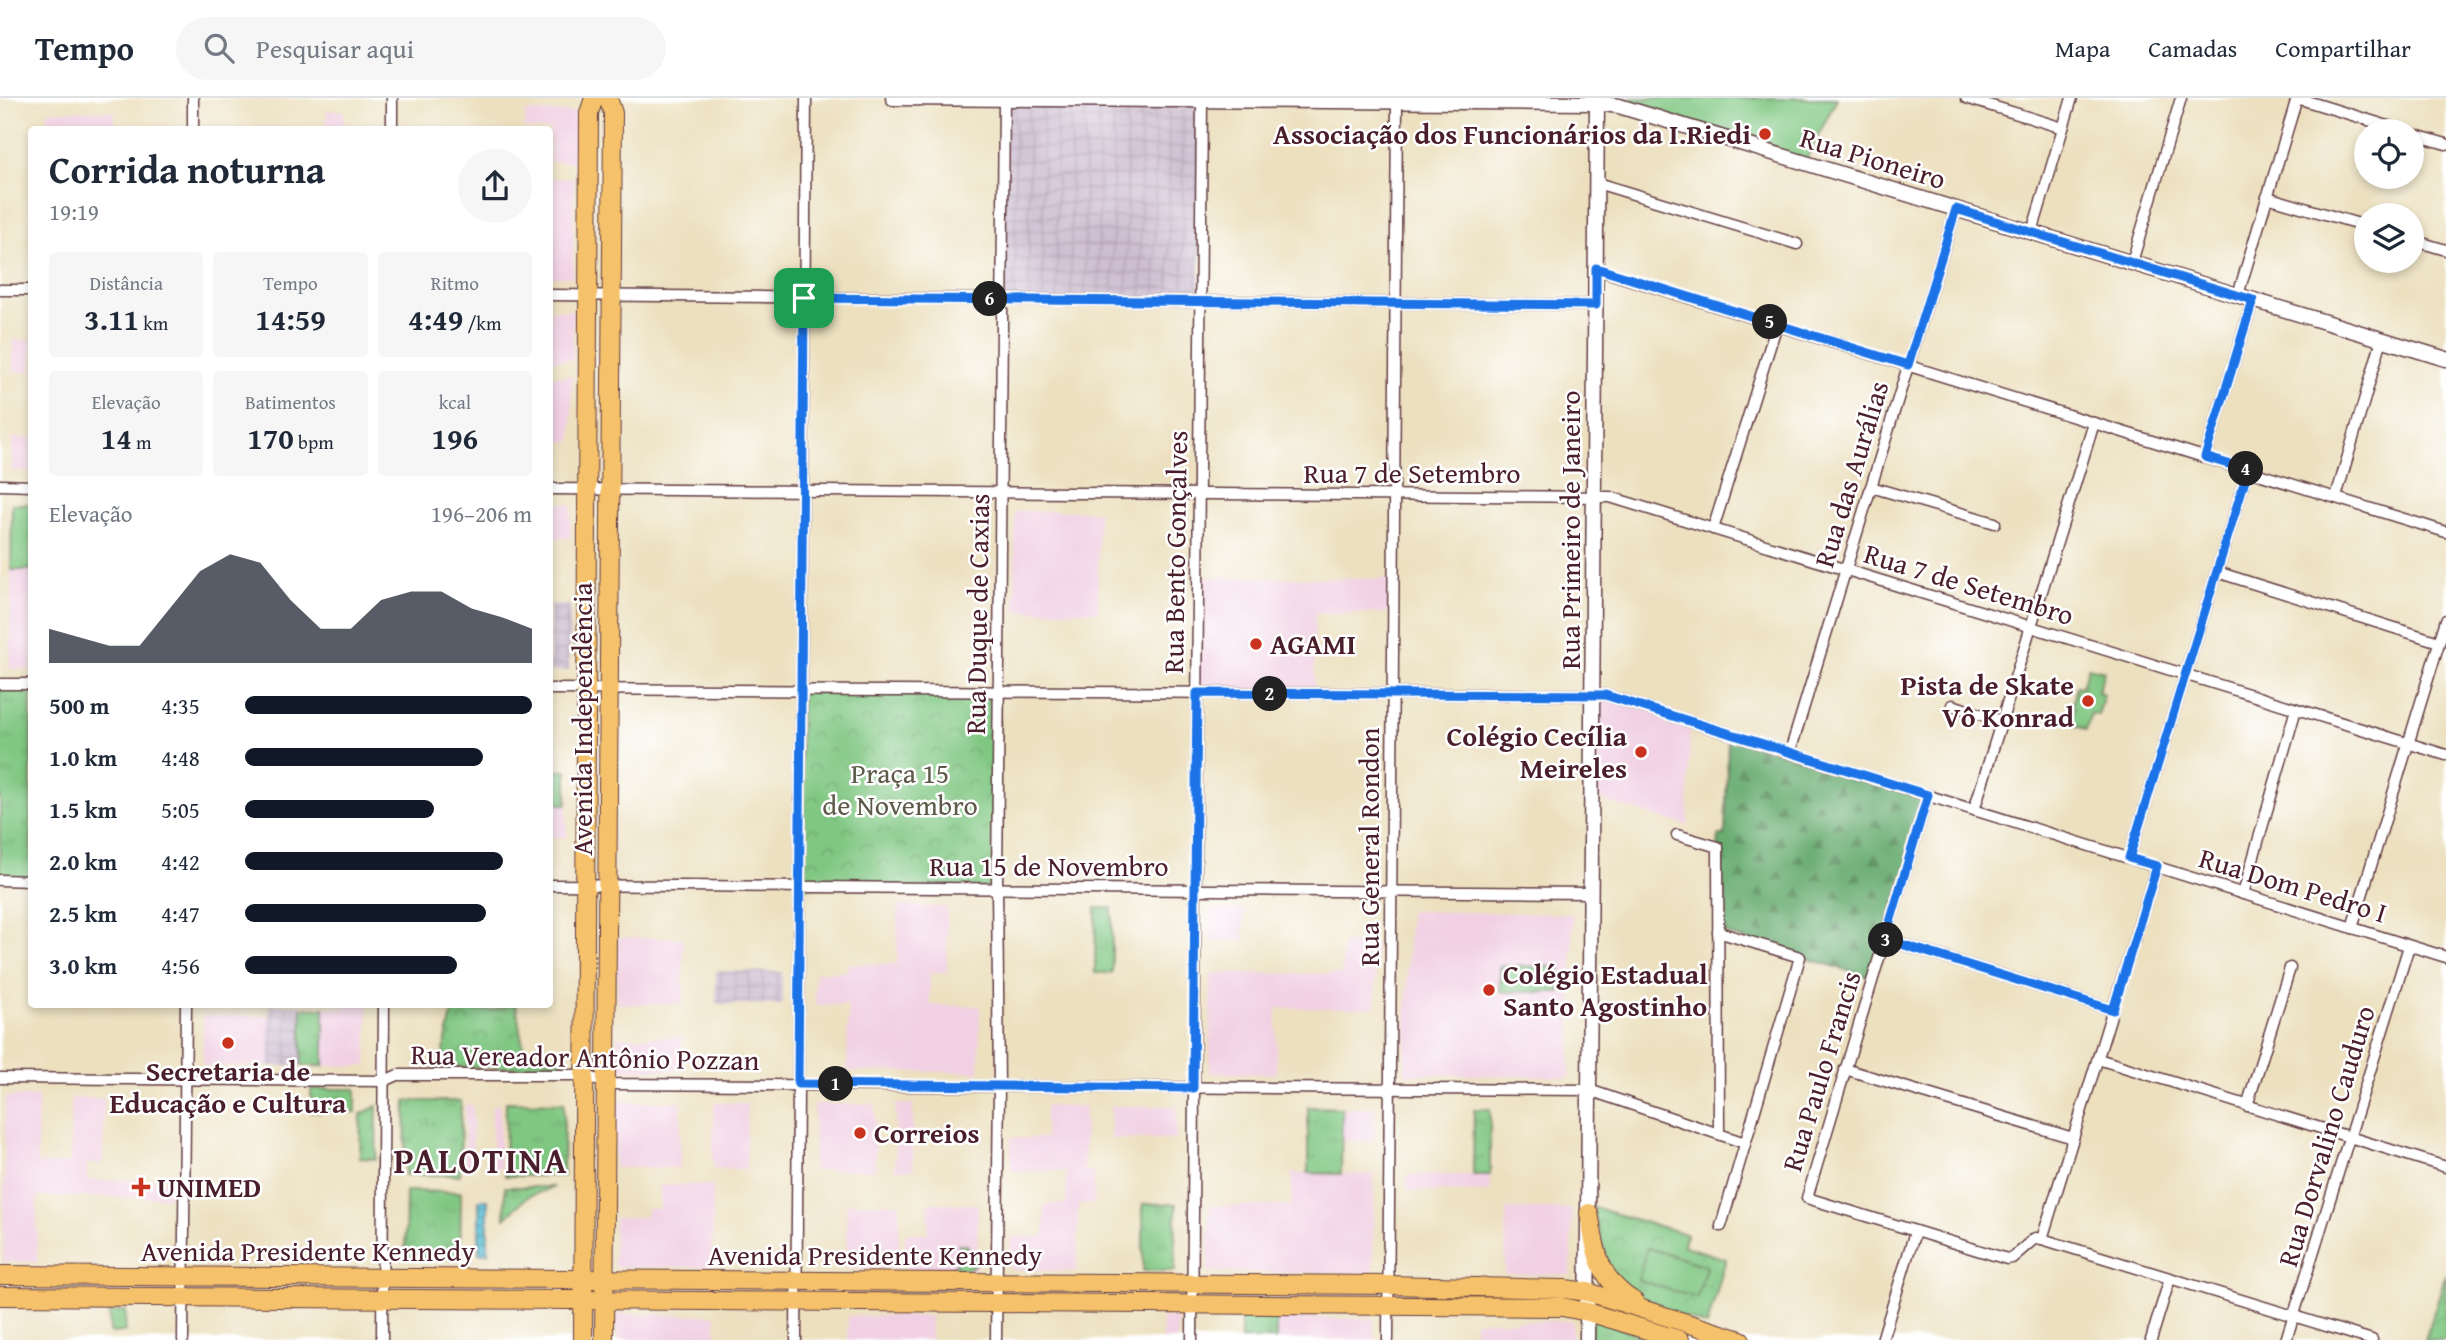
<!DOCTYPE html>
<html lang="pt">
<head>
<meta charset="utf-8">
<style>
  body { margin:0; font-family:"Gentium Book Plus",serif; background:#f6f6f7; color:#1f2937; height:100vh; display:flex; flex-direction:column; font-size:26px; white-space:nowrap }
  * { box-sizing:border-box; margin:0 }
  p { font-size:23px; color:#747a83 }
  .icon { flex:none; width:38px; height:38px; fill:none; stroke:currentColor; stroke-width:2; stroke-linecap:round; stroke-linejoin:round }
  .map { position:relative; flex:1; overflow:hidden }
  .drawer { position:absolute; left:28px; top:28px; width:525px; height:882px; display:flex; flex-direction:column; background:#fff; border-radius:7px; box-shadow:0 4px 10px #0003 }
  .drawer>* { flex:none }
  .tools { position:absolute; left:2354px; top:21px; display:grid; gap:14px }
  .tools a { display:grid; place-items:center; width:70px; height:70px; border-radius:50%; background:#fff; box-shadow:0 4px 10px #0003; font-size:35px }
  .pin { position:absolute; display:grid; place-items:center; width:60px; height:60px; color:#fff; margin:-30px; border-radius:14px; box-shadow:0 4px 10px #0006 }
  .km { position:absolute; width:35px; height:35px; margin:-18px; border-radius:50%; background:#222; color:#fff; font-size:19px; line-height:35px; text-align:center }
  .round { display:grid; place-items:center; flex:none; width:74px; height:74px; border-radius:37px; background:#f6f6f7 }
  .head { display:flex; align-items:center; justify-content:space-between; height:119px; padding:0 21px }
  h1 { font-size:38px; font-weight:700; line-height:52px }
  .figures { display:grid; grid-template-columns:repeat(3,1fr); gap:10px; height:119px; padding:7px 21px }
  .figures div { display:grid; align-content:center; border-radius:7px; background:#f6f6f7; text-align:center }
  .figures b { font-size:30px; font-weight:700 }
  .figures small { font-size:19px; font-weight:400 }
  .figures p { font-size:19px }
  .chart { height:196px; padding:14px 21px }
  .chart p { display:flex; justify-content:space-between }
  .chart svg { width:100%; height:126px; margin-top:7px; fill:#111827; opacity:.7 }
  ul { padding:0 21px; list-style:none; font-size:23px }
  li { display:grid; grid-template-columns:112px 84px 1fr; align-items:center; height:52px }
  li i { height:18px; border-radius:9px; background:#111827 }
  header { display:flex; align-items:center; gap:42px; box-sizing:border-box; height:98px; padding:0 35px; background:#fff; border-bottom:2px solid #e0e1e3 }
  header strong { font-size:33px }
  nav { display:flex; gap:38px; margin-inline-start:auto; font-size:24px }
  .search { width:490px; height:63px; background:#f6f6f7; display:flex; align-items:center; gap:18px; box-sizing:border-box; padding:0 24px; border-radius:38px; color:#747a83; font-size:26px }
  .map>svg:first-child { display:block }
  .built { fill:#f1d0e3 }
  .industrial { fill:url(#industrial-grid) }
  .grass { fill:url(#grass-tufts); stroke:#657356; stroke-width:2 }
  .forest { fill:url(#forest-firs); stroke:#59664e; stroke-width:2 }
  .park { fill:url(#park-crowns); stroke:#657356; stroke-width:2 }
  .pitch { fill:#80c782; stroke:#657356; stroke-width:2 }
  .water { fill:url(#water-rules); stroke:#517080; stroke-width:2 }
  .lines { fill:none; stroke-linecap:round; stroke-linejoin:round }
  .minor-casing { stroke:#623c41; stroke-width:13 }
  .tertiary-casing { stroke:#623c41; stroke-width:17 }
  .primary-casing { stroke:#623c41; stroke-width:20 }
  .minor { stroke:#fff; stroke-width:10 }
  .tertiary { stroke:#fff; stroke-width:14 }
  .primary { stroke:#f5c16b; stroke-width:18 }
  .route-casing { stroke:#fff; stroke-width:14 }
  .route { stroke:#1a73e8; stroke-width:9 }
  .poi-dot { fill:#c8321e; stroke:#fff; stroke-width:2.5 }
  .labels { text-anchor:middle; stroke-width:5; stroke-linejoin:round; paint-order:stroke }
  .poi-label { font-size:28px; font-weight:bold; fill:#4a1f2b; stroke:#fff; text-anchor:start }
  .street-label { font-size:28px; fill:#4a1f2b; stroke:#fff }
  .park-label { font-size:28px; fill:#5d5a49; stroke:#fff }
  .district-label { font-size:35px; font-weight:bold; letter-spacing:2px; fill:#4a1f2b; stroke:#fff }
</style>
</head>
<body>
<header>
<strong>Tempo</strong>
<div class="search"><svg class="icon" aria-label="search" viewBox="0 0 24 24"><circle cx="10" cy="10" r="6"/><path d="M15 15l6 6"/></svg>Pesquisar aqui</div>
<nav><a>Mapa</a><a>Camadas</a><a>Compartilhar</a></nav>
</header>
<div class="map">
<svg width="2446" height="1242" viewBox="0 0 2446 1242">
  <defs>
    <pattern id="industrial-grid" width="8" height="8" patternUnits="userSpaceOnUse" patternTransform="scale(1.75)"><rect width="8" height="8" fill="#cebed1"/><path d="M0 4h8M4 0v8" fill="none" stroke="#b2a3b4"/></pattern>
    <pattern id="grass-tufts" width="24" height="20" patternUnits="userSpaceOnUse" patternTransform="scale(1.75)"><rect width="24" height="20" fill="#80c782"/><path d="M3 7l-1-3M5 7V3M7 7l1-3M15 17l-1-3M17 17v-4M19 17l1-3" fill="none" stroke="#70aa70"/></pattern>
    <pattern id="forest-firs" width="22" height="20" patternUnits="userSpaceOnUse" patternTransform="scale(1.75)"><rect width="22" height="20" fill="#68ac70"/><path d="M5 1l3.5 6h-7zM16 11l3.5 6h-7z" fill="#588b5c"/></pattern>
    <pattern id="park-crowns" width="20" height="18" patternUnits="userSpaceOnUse" patternTransform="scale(1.75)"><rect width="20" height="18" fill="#80c782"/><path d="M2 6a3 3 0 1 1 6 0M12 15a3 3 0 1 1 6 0" fill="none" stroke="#70aa70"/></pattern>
    <pattern id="water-rules" width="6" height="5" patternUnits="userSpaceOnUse" patternTransform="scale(1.75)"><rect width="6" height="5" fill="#58c0d6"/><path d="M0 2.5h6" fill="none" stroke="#4b9bae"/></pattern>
  </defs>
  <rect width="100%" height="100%" fill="#fff"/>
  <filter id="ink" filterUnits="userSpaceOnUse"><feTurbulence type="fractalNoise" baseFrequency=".0143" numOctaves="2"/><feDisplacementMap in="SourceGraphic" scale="14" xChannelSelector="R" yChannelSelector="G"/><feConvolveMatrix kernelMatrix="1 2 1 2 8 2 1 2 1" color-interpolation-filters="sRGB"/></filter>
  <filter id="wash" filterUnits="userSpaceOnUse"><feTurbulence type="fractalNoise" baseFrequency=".00686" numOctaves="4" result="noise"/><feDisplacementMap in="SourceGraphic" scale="28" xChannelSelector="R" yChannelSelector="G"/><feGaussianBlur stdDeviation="1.57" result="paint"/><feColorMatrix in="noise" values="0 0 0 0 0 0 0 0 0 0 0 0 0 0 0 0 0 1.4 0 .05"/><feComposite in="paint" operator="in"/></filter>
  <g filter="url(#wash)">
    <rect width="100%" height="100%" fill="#ece0bf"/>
    <g class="built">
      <path d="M327,12L344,13V31H327Z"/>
      <rect x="48" y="13" width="66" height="18"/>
      <path d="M525,14H575L574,64H550V32L525,31Z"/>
      <path d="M550,80H574L573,179H550Z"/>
      <rect x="550" y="212" width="23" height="50"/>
      <rect x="13" y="242" width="18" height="32"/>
      <rect x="550" y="278" width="22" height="66"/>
      <rect x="12" y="340" width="19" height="33"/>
      <path d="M550,406H571L570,440H550Z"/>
      <rect x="1015" y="413" width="83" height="100"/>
      <path d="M11,472H31V571H10Z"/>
      <path d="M1198,479L1394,481L1393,515H1315L1314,596L1197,595Z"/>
      <path d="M1593,597L1690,623L1688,728L1592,700Z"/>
      <rect x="550" y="706" width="17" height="33"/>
      <path d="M898,808L947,809V874L930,875V907L980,908L979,974L847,973L848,907H815V874H847L848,866H897Z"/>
      <path d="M1211,811L1244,812V843H1211Z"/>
      <path d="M1409,813L1573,816L1570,979L1405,976Z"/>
      <rect x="617" y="840" width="66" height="66"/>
      <path d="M1343,845H1376L1375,910H1277L1276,976L1210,975L1211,875L1342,876Z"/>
      <path d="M346,907H368L367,968H324V910H345Z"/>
      <rect x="203" y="918" width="66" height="50"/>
      <path d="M617,939H682V972H616Z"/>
      <path d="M5,999H38L37,1065L53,1066L70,1065L71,1000H104L103,1066H87V1082L169,1083V1099H37V1164H3Z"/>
      <path d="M615,1004H681L680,1070H614Z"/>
      <path d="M714,1005H747L746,1071L713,1070Z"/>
      <path d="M465,1006L473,1007L472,1068H465Z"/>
      <path d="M814,1006H875V1072H813Z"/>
      <path d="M896,1006H913V1072H895Z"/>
      <rect x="492" y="1007" width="8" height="63"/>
      <path d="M1045,1008H1085L1084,1073H1094V1106L1078,1107L1077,1173L1010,1172L1011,1139H1044L1045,1106H1066V1073H1011V1040H1045Z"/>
      <path d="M1111,1008H1177L1176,1041H1111Z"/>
      <path d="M1342,1010H1375L1374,1043H1341Z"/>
      <path d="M1292,1075L1374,1076L1373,1175L1208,1174L1209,1108H1291Z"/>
      <path d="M1407,1077H1490L1489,1094L1407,1093Z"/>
      <path d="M660,1087H713L712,1169H614V1120L646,1119L647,1111H660Z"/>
      <path d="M847,1105H899V1171H846Z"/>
      <path d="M929,1105L978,1106L977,1172L905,1171V1135H928Z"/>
      <path d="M1506,1111H1572L1571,1177L1505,1176Z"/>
      <path d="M617,1216L716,1217V1242H617Z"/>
      <rect x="848" y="1218" width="82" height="24"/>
      <rect x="1162" y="1220" width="15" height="22"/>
      <path d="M1276,1220L1374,1221V1242H1276Z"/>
      <rect x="1474" y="1223" width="98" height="19"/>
    </g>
    <g class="industrial">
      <path d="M1004,1L1202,2L1200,203L1002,202Z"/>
      <path d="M550,507H570L569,573H550Z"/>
      <path d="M716,873L782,874V907L716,906Z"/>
      <rect x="269" y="907" width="33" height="61"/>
    </g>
    <g class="grass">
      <path d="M0,586H31V783L0,782Z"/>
      <rect x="550" y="673" width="17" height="33"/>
      <path d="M1096,810H1112V875H1095Z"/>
      <rect x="302" y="910" width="22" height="58"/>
      <path d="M406,1003H461L460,1077H405Z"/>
      <path d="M506,1004L564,1005L563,1078H505Z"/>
      <path d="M1308,1009L1342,1010L1341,1076L1308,1075Z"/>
      <path d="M1474,1011H1490V1077H1473Z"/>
      <path d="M505,1089H554L527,1099L505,1120Z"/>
      <path d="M406,1093L461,1094L460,1160H405Z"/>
      <path d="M1143,1106H1176L1175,1173H1143Z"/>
      <path d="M1591,1219L1651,1242H1590Z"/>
      <rect x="1241" y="1220" width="35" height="21"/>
    </g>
    <path class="forest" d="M1728,640L1928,697L1873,880L1718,834V749L1719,737L1725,738Z"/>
    <g class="park">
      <path d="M801,592L999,594L997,790L799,789Z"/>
      <path d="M454,907H463V908C478,914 491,914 506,909L505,907H516L525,960L565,962V970L440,969Z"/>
      <rect x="311" y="991" width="45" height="23"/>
      <path d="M377,1008L376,1061L360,1060L361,1016Z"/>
      <path d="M1592,1109L1686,1136L1684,1148L1726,1161L1707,1228L1635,1200L1612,1179Z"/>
      <path d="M959,1146L967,1147V1151L976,1155L978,1162C972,1173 961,1172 950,1171L959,1163Z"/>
      <path d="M2446,1176V1242H2425Z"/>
      <path d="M126,1213L125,1234L110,1235L109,1214Z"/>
    </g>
    <g class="pitch">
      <path d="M1598,0H1837L1805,64Z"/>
      <path d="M12,406H31V472H11Z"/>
      <path d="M2088,569L2104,573L2098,595L2104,597L2098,617L2091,615L2086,632L2071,625L2075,610L2072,608L2077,588L2082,589Z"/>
      <path d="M1500,868L1560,869V894H1500Z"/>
      <path d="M1647,1150L1706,1168L1697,1200L1638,1182Z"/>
    </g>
    <rect class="water" x="479" y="1102" width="9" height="53"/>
  </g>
  <g filter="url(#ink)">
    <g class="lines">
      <g class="minor-casing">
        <g id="minor">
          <path d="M1966,0L2063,30"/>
          <path d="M2297,0L2404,33"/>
          <path d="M193,32V0"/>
          <path d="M392,32V0"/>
          <path d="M2412,36L2446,46"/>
          <path d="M1597,85L1797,146"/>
          <path d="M2267,99L2366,128"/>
          <path d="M2032,134L2072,0"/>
          <path d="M2412,142L2446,152"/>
          <path d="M2132,164L2181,0"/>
          <path d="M1596,171L2446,434"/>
          <path d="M0,192H32"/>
          <path d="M550,197L1596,207"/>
          <path d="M2238,197L2297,0"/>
          <path d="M2205,359L2253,202"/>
          <path d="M0,387L32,388"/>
          <path d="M1871,389L1995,425"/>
          <path d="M550,391L1610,399L2446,657"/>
          <path d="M2336,399L2382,241"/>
          <path d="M1713,431L1777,226"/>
          <path d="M2217,474L2439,544"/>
          <path d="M0,586H32"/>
          <path d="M550,591L1605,597L2446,859"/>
          <path d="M1952,607L2001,623"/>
          <path d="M1790,654L1956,111"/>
          <path d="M1928,697L1807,1100L2007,1161L2012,1160L2035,1140L2042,1141L2372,1242"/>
          <path d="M1974,712L2094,325"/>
          <path d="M1677,737L1718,749L1719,1036"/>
          <path d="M2129,760L2248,372"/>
          <path d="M0,782L32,783"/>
          <path d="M550,787L1591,795"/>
          <path d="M2243,796L2296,611"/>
          <path d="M2352,830L2446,522"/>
          <path d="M1718,834L1800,859L1721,1128"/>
          <path d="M1885,841L2113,912"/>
          <path d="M2098,961L2446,1069"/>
          <path d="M1845,971L2073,1040"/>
          <path d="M0,980L384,983L398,977H586L606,986L1589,992L1745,1045"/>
          <path d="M2247,1008L2290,870"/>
          <path d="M2042,1141L2157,768"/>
          <path d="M183,1242L186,906"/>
          <path d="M382,1242L384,906"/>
          <path d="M796,1242L806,0"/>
          <path d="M996,1242L999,988L997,790L1004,1"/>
          <path d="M1192,1242L1202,2"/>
          <path d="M1388,1242L1397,4"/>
          <path d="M1882,1242L1915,1134"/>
          <path d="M2151,1242L2170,1180"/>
          <path d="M2286,1242L2409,848"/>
        </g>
      </g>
      <g class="tertiary-casing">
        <g id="tertiary">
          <path d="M893,0L1597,5L1619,8L2446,261"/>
          <path d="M1587,1242L1597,5"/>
        </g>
      </g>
      <g class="primary-casing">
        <g id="primary">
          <path d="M1589,1115C1596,1154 1598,1182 1635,1204"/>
          <path d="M0,1177L1388,1187L1565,1191L1588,1194L1741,1242"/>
          <path d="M0,1198L1562,1209L1588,1214L1680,1242"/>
          <path d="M583,1242L589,15L594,0"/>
          <path d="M604,1242L613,15L608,0"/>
        </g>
      </g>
      <use href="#minor" class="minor"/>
      <use href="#tertiary" class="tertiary"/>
      <use href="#primary" class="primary"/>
    </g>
  </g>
  <g class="lines" filter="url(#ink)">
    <g class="route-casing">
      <path id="route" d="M1956,111L2253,202L2205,359L2248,372L2129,760L2157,768L2113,912L1885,841L1928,697L1605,597L1197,595L1193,990L798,986L804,200L1596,207V170L1908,267Z"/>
    </g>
    <use href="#route" class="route"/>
  </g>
  <g class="poi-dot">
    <circle cx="1765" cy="36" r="7"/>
    <circle cx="1256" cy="546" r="7"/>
    <circle cx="2088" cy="603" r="7"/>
    <circle cx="1641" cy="654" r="7"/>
    <circle cx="1489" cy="892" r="7"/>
    <circle cx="228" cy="945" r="7"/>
    <circle cx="860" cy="1035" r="7"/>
    <path d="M137.5 1078.5h7v7h7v7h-7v7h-7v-7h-7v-7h7z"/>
  </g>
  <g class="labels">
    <g class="poi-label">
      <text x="1751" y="46" text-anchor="end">Associação dos Funcionários da I.Riedi</text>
      <text x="1270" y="556">AGAMI</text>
      <text x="2074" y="597" text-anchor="end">Pista de Skate<tspan x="2074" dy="32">Vô Konrad</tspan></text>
      <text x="1627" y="648" text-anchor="end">Colégio Cecília<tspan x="1627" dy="32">Meireles</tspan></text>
      <text x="1503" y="886">Colégio Estadual<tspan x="1503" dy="32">Santo Agostinho</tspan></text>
      <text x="228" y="983" text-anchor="middle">Secretaria de<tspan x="228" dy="32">Educação e Cultura</tspan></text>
      <text x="874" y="1045">Correios</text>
      <text x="157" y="1099">UNIMED</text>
    </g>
    <g class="street-label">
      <text transform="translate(1873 60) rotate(17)" y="10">Rua Pioneiro</text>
      <text x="1412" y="385">Rua 7 de Setembro</text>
      <text transform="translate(1851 376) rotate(-73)" y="10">Rua das Aurálias</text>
      <text transform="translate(1570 432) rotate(-90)" y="10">Rua Primeiro de Janeiro</text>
      <text transform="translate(1175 454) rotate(-89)" y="10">Rua Bento Gonçalves</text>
      <text transform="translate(1969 486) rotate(17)" y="10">Rua 7 de Setembro</text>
      <text transform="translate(977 516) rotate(-89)" y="10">Rua Duque de Caxias</text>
      <text transform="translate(582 621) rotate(-90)" y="10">Avenida Independência</text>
      <text transform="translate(1369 749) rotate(-90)" y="10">Rua General Rondon</text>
      <text x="1049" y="778">Rua 15 de Novembro</text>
      <text transform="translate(2293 787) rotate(17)" y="10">Rua Dom Pedro I</text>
      <text transform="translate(585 959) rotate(1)" y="10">Rua Vereador Antônio Pozzan</text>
      <text transform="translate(1821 973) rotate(-73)" y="10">Rua Paulo Francis</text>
      <text transform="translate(2326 1038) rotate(-73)" y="10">Rua Dorvalino Cauduro</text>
      <text x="308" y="1163">Avenida Presidente Kennedy</text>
      <text x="875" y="1167">Avenida Presidente Kennedy</text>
    </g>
    <g class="park-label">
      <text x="900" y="685">Praça 15<tspan x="900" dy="32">de Novembro</tspan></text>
    </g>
    <g class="district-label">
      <text x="481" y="1075">PALOTINA</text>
    </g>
  </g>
</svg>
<div class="tools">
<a><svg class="icon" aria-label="locate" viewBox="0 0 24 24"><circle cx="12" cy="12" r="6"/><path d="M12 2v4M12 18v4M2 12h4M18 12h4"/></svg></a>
<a><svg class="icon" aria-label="layers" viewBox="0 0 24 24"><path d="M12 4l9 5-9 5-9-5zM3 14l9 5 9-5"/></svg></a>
</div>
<div class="pin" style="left:804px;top:200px;background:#1e9e55"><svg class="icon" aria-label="arrive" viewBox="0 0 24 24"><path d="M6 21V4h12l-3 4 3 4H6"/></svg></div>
<b class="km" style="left:836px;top:986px">1</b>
<b class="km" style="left:1270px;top:596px">2</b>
<b class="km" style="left:1886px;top:842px">3</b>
<b class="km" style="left:2246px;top:371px">4</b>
<b class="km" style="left:1770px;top:224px">5</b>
<b class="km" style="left:990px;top:201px">6</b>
<section class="drawer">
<div class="head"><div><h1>Corrida noturna</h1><p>19:19</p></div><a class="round"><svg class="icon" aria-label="share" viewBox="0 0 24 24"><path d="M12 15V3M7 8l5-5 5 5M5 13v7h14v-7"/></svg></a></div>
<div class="figures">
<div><p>Distância</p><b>3.11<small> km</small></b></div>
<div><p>Tempo</p><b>14:59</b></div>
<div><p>Ritmo</p><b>4:49<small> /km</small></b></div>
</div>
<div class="figures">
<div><p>Elevação</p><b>14<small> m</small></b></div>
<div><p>Batimentos</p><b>170<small> bpm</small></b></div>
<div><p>kcal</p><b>196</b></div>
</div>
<div class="chart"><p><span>Elevação</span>196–206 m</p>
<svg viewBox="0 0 160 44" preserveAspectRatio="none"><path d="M0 44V32L10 35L20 38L30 38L40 25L50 12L60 6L70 9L80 22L90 32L100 32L110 22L120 19L130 19L140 25L150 28L160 32V44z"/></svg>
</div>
<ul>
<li><b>500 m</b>4:35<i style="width:100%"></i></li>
<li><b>1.0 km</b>4:48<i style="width:83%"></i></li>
<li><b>1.5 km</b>5:05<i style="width:66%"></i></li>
<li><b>2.0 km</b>4:42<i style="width:90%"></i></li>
<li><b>2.5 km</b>4:47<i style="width:84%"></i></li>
<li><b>3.0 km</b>4:56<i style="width:74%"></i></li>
</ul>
</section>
</div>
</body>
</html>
